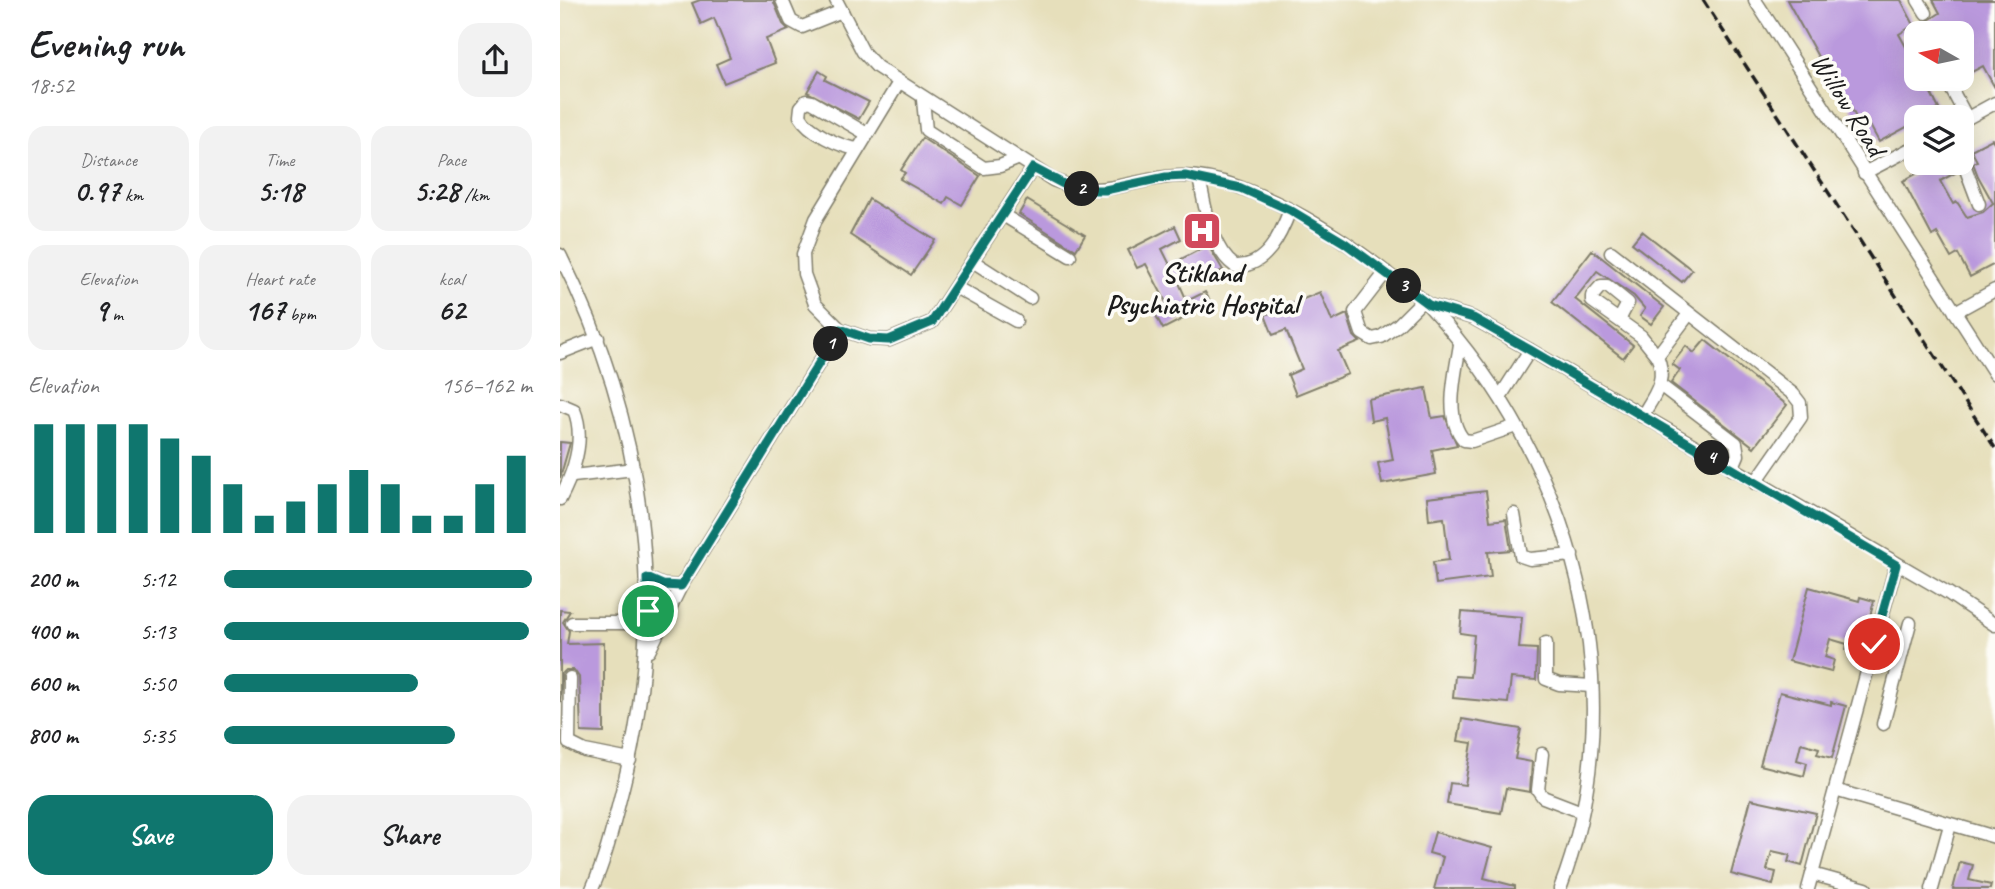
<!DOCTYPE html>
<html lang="en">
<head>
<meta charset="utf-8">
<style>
  body { margin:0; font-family:Caveat,sans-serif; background:#f2f2f2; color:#202124; height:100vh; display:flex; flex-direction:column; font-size:26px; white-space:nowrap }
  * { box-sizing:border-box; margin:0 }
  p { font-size:23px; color:#757577 }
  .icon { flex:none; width:38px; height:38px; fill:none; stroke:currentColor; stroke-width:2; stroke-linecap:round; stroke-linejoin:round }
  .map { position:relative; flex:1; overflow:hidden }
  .drawer { display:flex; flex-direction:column; background:#fff; width:560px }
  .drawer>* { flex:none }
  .needle { width:46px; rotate:279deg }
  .buttons { position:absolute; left:1344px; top:21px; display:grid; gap:14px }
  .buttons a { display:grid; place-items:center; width:70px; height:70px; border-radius:14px; background:#fff; box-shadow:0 7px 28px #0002; font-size:35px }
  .pin { position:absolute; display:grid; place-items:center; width:60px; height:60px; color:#fff; margin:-30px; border:4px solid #fff; border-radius:50%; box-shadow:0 2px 7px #0007 }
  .km { position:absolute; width:35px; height:35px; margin:-18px; border-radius:50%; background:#222; color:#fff; font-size:19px; line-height:35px; text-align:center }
  .round { display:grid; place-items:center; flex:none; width:74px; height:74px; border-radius:21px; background:#f2f2f2 }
  .summary { display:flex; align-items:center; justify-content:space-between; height:119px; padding:0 28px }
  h1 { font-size:38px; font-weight:600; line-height:52px }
  .stats { display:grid; grid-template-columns:repeat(3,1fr); gap:10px; height:119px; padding:7px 28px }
  .stats div { display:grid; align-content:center; border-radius:18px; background:#f2f2f2; text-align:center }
  .stats b { font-size:30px; font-weight:600 }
  .stats small { font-size:19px; font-weight:400 }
  .stats p { font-size:19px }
  .chart { height:196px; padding:14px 28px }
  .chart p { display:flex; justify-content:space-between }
  .chart svg { width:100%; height:126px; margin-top:7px; stroke:#0f766e; stroke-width:6 }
  .cta { display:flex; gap:14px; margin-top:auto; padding:14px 28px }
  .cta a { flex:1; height:80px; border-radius:21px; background:#0f766e; color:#fff; font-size:28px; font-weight:600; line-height:80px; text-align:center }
  .cta a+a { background:#f2f2f2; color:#202124 }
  ul { padding:0 28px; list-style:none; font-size:23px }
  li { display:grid; grid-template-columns:112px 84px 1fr; align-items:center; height:52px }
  li i { height:18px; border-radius:9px; background:#0f766e }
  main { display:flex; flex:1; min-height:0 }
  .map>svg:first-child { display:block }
  .building { fill:#ba99dd }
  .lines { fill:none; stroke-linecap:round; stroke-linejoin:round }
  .minor-casing { stroke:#817e6c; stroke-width:15 }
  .minor { stroke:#fff; stroke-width:12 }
  .rail { stroke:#1c1c1c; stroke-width:3.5; stroke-dasharray:10 5; stroke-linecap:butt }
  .route-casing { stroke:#fff; stroke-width:14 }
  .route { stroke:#0f766e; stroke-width:9 }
  .labels { text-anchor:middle; stroke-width:7; stroke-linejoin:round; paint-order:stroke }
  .street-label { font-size:28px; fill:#1c1c1c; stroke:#fdfcf7 }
  .poi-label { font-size:28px; font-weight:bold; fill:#1c1c1c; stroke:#fdfcf7 }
</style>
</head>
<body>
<main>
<section class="drawer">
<div class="summary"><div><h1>Evening run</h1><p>18:52</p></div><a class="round"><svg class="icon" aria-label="share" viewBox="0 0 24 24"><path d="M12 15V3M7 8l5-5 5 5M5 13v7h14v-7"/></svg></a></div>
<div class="stats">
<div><p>Distance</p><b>0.97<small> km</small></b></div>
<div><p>Time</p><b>5:18</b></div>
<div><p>Pace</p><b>5:28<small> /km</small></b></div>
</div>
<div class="stats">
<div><p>Elevation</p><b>9<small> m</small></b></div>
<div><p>Heart rate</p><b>167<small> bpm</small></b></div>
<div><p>kcal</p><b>62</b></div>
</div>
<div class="chart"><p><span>Elevation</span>156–162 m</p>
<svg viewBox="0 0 160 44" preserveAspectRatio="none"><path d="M5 44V6M15 44V6M25 44V6M35 44V6M45 44V11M55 44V17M65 44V27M75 44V38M85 44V33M95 44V27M105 44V22M115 44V27M125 44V38M135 44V38M145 44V27M155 44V17"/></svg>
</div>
<ul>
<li><b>200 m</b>5:12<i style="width:100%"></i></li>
<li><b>400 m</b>5:13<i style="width:99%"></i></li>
<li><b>600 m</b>5:50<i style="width:63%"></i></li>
<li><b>800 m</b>5:35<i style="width:75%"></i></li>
</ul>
<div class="cta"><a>Save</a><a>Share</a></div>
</section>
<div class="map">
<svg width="1435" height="889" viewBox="0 0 1435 889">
  <rect width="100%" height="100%" fill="#fdfcf7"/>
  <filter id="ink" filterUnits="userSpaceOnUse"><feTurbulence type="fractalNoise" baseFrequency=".0143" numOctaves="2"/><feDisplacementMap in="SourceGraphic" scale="14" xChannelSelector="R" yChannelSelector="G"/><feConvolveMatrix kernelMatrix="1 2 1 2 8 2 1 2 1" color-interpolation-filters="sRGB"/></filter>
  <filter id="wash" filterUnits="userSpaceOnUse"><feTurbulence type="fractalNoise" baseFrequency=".00686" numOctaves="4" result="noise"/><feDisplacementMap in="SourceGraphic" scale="28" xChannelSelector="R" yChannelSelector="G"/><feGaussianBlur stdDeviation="1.57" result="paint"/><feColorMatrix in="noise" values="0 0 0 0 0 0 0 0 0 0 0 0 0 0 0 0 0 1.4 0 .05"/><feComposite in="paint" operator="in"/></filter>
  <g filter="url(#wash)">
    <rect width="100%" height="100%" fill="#e6dfbb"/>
    <g id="blocks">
      <g class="building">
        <path d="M140,0H213L223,24L229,30L206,39L215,63L164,83L156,64L170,58L154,18L141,24L132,3Z"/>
        <path d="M1227,0H1341L1354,25L1339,34L1356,65V79H1364L1379,109L1363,117H1356V122L1319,142L1306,118L1300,125L1272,72L1268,75Z"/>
        <path d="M1373,0H1435V88L1423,66L1408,74L1402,62V33H1385L1381,26L1372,31L1366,22L1380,13Z"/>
        <path d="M259,71L267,76L265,80L309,102L299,119L247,92Z"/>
        <path d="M362,138L420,176L402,205L388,197L384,204L340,179L345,173L341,170Z"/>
        <path d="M1432,139L1435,144V264L1410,277L1398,254L1391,258L1377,233L1372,236L1343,181L1365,169L1362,163H1389L1395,173L1380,181L1393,204L1397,202L1407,217L1423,212L1433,203L1418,176L1413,163L1417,161L1411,150Z"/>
        <path d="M309,199L375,240L351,275L290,235Z"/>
        <path d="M467,200L525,235L516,250L459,214Z"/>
        <path d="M615,226L621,239L602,249L610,265L648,245L663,270L644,280L640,272L619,283L627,301L645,292L652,304L603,329L593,310L607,304L586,264L577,268L568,250Z"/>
        <path d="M1082,231L1132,270L1122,282L1072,243Z"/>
        <path d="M1032,250L1104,307L1091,324L1080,316L1085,309L1074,296L1037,271L1015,299L1073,345L1063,358L992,302Z"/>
        <path d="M760,292L772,321L787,314L794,336L800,342L778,351L788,374L736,395L728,375L742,369L726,330L713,335L705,315Z"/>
        <path d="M1145,340L1227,405L1194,447L1111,383L1120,370L1112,364L1126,346L1134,353Z"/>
        <path d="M866,388L872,418L885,416L897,445L872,450L876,474L822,484L818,463L833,460L825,418L811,421L808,399Z"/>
        <path d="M0,442L10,443L0,478Z"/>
        <path d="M926,491L930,521L946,519L951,550L928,552L931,577L876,584L873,562L889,560L884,518L869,520L867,498Z"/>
        <path d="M1249,587L1299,601L1300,597L1314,601L1300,654L1286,650L1287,644L1270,639L1265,657L1274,660L1271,672L1229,661Z"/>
        <path d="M0,610L10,611L3,622L9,631L7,644L44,643V733L21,732L19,677L14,670H6L2,674L0,703Z"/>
        <path d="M902,612L962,617L959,648L977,649L976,680L951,678L948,703L893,698L895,676L910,677L914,635L900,633Z"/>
        <path d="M1220,692L1271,705V702L1286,706L1272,758L1257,754L1259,748L1241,743L1237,760L1247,763L1244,776L1200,765Z"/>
        <path d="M902,719L961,729L955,759L972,762L970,792L946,788L941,813L887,804L890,783L905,785L912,743L898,741Z"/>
        <path d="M1191,799L1256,813L1242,866L1228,862L1230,855L1212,851L1207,870L1216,872L1213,885L1171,874Z"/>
        <path d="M875,832L932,848L924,878L955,886V889H874L883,857L869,853Z"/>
        <path d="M1400,862L1413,865L1409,880L1431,885L1430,889H1393Z"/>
      </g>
    </g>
  </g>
  <g filter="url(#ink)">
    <use href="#blocks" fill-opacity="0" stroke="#817e6c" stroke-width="2"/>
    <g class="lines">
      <g class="minor-casing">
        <g id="minor">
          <path d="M222,0L231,21L242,27L282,11"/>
          <path d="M276,0L303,52L317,67L493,180C539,199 562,183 606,177C630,174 657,179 679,187C736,208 790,243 837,281C848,289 861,297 870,307C1013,461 1077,688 1000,889"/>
          <path d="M1195,0L1435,374"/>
          <path d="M1358,0L1366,13"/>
          <path d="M1360,32L1361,33"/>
          <path d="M1386,79L1407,118"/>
          <path d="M338,84L256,219L243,254L244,274L255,304L280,329L309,339L329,340L372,322L473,168"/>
          <path d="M363,100L366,130L424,168L440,166L457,159"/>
          <path d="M1402,121L1435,103"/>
          <path d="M298,149C280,147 249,132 240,116L241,107L246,101L252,102L307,134"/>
          <path d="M1402,159L1419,204"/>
          <path d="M1304,173L1356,146"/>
          <path d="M639,178C645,205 650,249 675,266C706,268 721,234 730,210"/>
          <path d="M443,215L510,256"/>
          <path d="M1051,252L1233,394L1240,403L1241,417L1195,483"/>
          <path d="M0,255C85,423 109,605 63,787C54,822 47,856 32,889"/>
          <path d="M414,262L470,298"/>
          <path d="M826,272L795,312L802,333L812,339L821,337L838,325L862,301"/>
          <path d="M397,288L456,321"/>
          <path d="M869,305L913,318L970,350L1388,593L1435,625"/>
          <path d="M1395,312L1435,290"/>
          <path d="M1059,320L1068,303L1047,286H1041L1032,296V301L1081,336L1097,356"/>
          <path d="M900,344C896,372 883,417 904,440L912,441L956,426"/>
          <path d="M0,353L38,338"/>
          <path d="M1100,385L1176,443L1178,455L1172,469"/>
          <path d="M940,397L970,350"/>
          <path d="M0,404L14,410C26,439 13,474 0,499"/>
          <path d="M1082,416C1094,396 1108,380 1097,356L1129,314"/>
          <path d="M13,476L74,469"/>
          <path d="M954,514L961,556L970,559L1012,555"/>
          <path d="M87,578L103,585L121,586"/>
          <path d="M12,623H87"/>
          <path d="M986,643V679L999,684L1032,686"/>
          <path d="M1314,644L1342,652"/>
          <path d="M89,651L121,586L280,329"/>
          <path d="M10,678L9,743L25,751L70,760"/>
          <path d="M1323,724L1350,623"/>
          <path d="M982,754L978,790L983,797L1022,812"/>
          <path d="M1275,790L1435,837"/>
          <path d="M1252,874L1306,889"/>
          <path d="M1248,889L1336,565"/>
          <path d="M1372,889L1390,825"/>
        </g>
      </g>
      <use href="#minor" class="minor"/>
      <path class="rail" d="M1143,0L1435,448"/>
    </g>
  </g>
  <g class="lines" filter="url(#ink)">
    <g class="route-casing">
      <path id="route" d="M88,611L87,578L103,585L121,586L280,329L309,339L329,340L372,322L473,168L509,187L528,190H545L606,177L625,176L681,188L730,210L785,243L869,305L913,318L970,350L1336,565L1314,644"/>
    </g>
    <use href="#route" class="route"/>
  </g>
  <defs>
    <g id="hospital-square" transform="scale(2.0125)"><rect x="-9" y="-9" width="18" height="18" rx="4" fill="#d1495b" stroke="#fdfcf7"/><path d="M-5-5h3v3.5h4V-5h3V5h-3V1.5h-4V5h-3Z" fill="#fff"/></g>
  </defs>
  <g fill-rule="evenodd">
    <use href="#hospital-square" x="642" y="231"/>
  </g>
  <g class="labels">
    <g class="street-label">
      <text transform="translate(1289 104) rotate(58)" y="10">Willow Road</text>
    </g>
    <g class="poi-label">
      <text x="642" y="282">Stikland<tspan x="642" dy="32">Psychiatric Hospital</tspan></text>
    </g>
  </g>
</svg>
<div class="buttons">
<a><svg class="needle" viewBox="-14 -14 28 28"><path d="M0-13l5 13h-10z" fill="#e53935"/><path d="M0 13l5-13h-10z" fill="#757577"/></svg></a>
<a><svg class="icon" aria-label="layers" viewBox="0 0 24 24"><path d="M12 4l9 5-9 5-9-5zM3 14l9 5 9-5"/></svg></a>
</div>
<div class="pin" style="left:88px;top:611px;background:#1e9e55"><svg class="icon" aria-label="arrive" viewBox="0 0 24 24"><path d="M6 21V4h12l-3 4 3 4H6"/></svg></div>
<div class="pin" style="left:1314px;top:644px;background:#d93025"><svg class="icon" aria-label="check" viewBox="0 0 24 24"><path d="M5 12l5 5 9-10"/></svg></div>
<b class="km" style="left:271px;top:344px">1</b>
<b class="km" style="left:522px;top:189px">2</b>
<b class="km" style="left:844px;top:286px">3</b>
<b class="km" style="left:1152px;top:458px">4</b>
</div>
</main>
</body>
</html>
